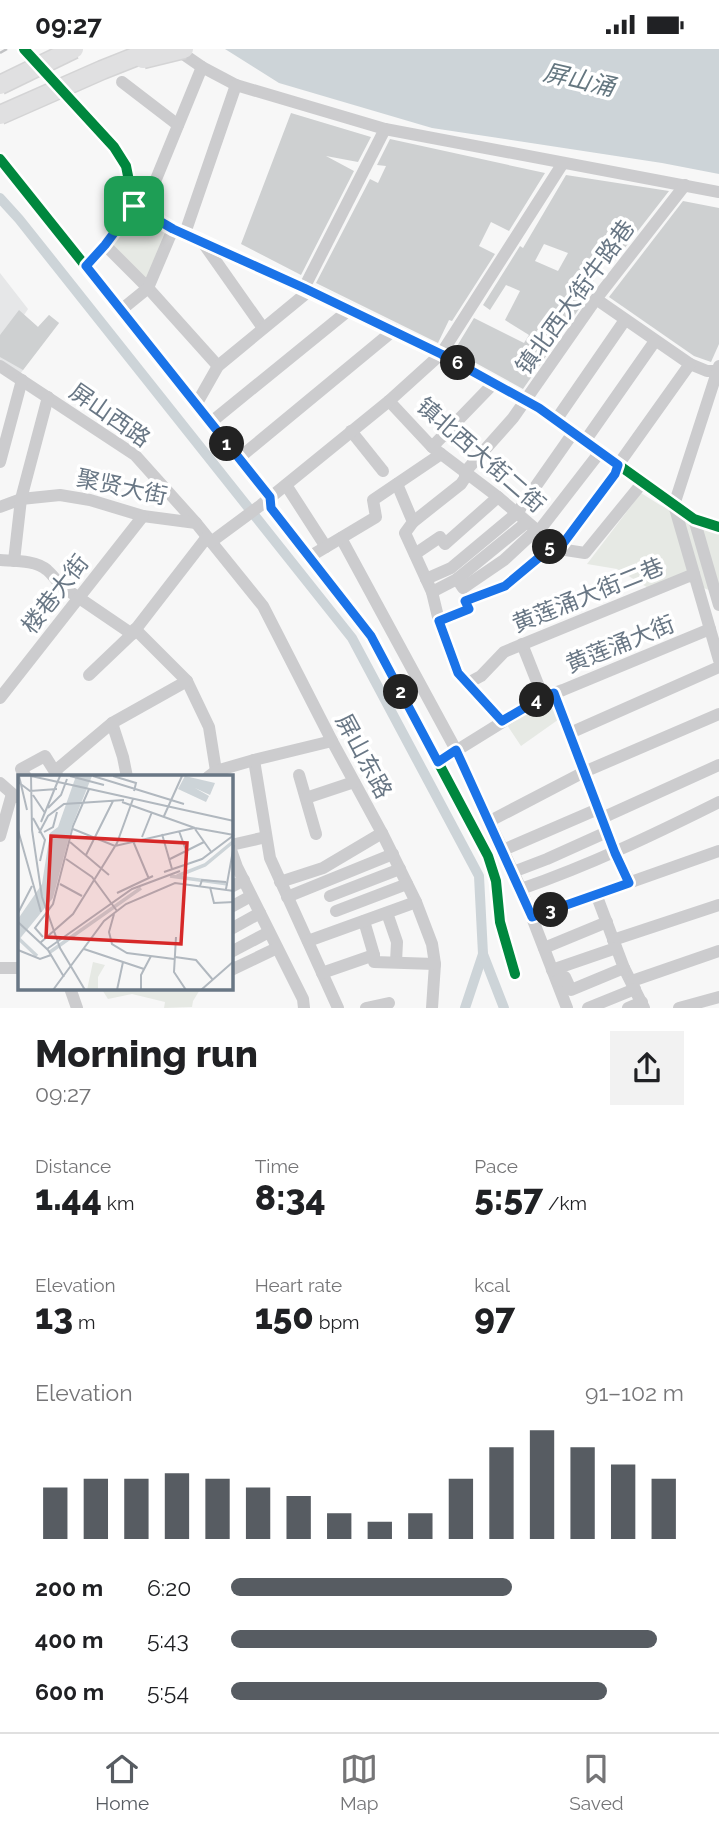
<!DOCTYPE html>
<html lang="en">
<head>
<meta charset="utf-8">
<style>
  body { margin:0; font-family:Raleway,"Noto Sans SC",sans-serif; background:#f2f2f2; color:#202124; height:100vh; display:flex; flex-direction:column; font-size:26px; white-space:nowrap }
  * { box-sizing:border-box; margin:0 }
  p { font-size:23px; color:#757577 }
  .icon { flex:none; width:38px; height:38px; fill:none; stroke:currentColor; stroke-width:2; stroke-linecap:round; stroke-linejoin:round }
  .map { position:relative; height:959px; overflow:hidden }
  .drawer { display:flex; flex-direction:column; background:#fff; flex:1 }
  .drawer>* { flex:none }
  .pin { position:absolute; display:grid; place-items:center; width:60px; height:60px; color:#fff; margin:-30px; border-radius:14px; box-shadow:0 4px 10px #0006 }
  .km { position:absolute; width:35px; height:35px; margin:-18px; border-radius:50%; background:#222; color:#fff; font-size:19px; line-height:35px; text-align:center }
  .round { display:grid; place-items:center; flex:none; width:74px; height:74px; border-radius:0px; background:#f2f2f2 }
  .headline { display:flex; align-items:center; justify-content:space-between; height:119px; padding:0 35px }
  h1 { font-size:38px; font-weight:800; line-height:52px }
  .metrics { display:grid; grid-template-columns:repeat(3,1fr); gap:10px; height:119px; padding:7px 35px }
  .metrics div { display:grid; align-content:center }
  .metrics b { font-size:35px; font-weight:800 }
  .metrics small { font-size:19px; font-weight:400 }
  .metrics p { font-size:19px }
  .chart { height:196px; padding:14px 35px }
  .chart p { display:flex; justify-content:space-between }
  .chart svg { width:100%; height:126px; margin-top:7px; stroke:#575c62; stroke-width:6 }
  ul { padding:0 35px; list-style:none; font-size:23px }
  li { display:grid; grid-template-columns:112px 84px 1fr; align-items:center; height:52px }
  li i { height:18px; border-radius:9px; background:#575c62 }
  .status { display:flex; justify-content:space-between; align-items:center; height:49px; padding:0 35px; background:#fff; direction:ltr }
  .status svg { height:19px; fill:currentColor }
  .tab-bar { display:flex; justify-content:space-around; align-items:center; height:98px; border-top:2px solid #e0e0e0; background:#fff; font-size:19px; color:#757577 }
  .tab-bar a { display:grid; justify-items:center; gap:4px }
  .tab-bar .on { color:#575c62 }
  .map>svg:first-child { display:block }
  .built { fill:#e6e7e8 }
  .green { fill:#e6e9e4 }
  .water { fill:#cdd4d8 }
  .lines { fill:none; stroke-linecap:round; stroke-linejoin:round }
  .canal { stroke:#cdd4d8; stroke-width:10 }
  .building { fill:#ced0d1; fill-rule:evenodd }
  .minor { stroke:#ccccce; stroke-width:12 }
  .rail { stroke:#c1c2c4; stroke-width:2.5; stroke-dasharray:10 5; stroke-linecap:butt }
  .highway-bridge-casing { stroke:#d4d4d5; stroke-width:21; stroke-linecap:butt }
  .highway-bridge { stroke:#e0e0e1; stroke-width:18 }
  .cycleway-casing { stroke:#fff; stroke-width:15 }
  .cycleway { stroke:#00873e; stroke-width:10 }
  .route-casing { stroke:#fff; stroke-width:14 }
  .route { stroke:#1a73e8; stroke-width:9 }
  .labels { text-anchor:middle; stroke-width:7; stroke-linejoin:round; paint-order:stroke }
  .street-label { font-size:23px; fill:#697785; stroke:#fff }
  .water-label { font-size:24px; font-style:italic; fill:#657780; stroke:#fff }
  .inset-river { fill:none; stroke:#cdd4d8; stroke-width:3.5 }
  .inset-road { fill:none; stroke:#b1b8bf; stroke-width:2 }
  .view { fill:#d62828; fill-opacity:0.15; stroke:#d62828; stroke-width:3.5 }
  .inset-edge { fill:none; stroke:#697785; stroke-width:3.5 }
</style>
</head>
<body>
<div class="status"><b>09:27</b><svg viewBox="0 0 49 12"><path d="M0 12V9h3v3zM5 12V6h3v6zM10 12V3h3v9zM15 12V0h3v12zM26 1h20v11H26zM47 4h2v5h-2z"/></svg></div>
<div class="map">
<svg width="719" height="959" viewBox="0 0 719 959">
  <rect width="100%" height="100%" fill="#f7f7f7"/>
  <path class="built" d="M0,224L28,260L24,266L38,278L49,266L59,274L20,325L0,313Z"/>
  <g class="green">
    <path d="M135,162L169,182L147,231L109,195Z"/>
    <path d="M641,444L660,456L719,484V545L678,529L650,540L617,520L587,515Z"/>
    <path d="M548,648L562,668L521,697L507,676Z"/>
    <path d="M101,939H201L193,952L192,958L164,959L165,953L132,945L108,950Z"/>
  </g>
  <path class="water" d="M225,0H719V125L662,114L432,79L279,34Z"/>
  <g class="lines">
    <g class="canal">
      <path d="M0,149L19,170L352,589L479,827L483,905L465,959"/>
      <path d="M483,905L504,959"/>
    </g>
  </g>
  <g class="building">
    <path d="M291,64L371,88L358,113L326,107L354,122L301,226L241,195Z"/>
    <path d="M390,90L545,124L509,182L491,173L479,197L495,205L452,272L449,271L438,294L316,234L370,130L378,134L386,117L377,116Z"/>
    <path d="M566,126L669,142L613,214L602,210L586,250L523,340L454,302L474,269L524,294L529,286L505,271L520,242L506,236L490,261L483,256L520,197L523,199ZM544,195L568,204L558,222L535,212Z"/>
    <path d="M683,152L719,159V295L711,313L694,307L609,248Z"/>
    <path d="M19,261L38,278L49,266L59,274L23,321L0,308V286Z"/>
  </g>
  <g class="lines">
    <g class="minor">
      <path d="M24,0L114,98L126,117L134,157L173,180L200,191L441,305L539,359L694,470L719,478"/>
      <path d="M176,0L202,18L236,36L385,80L719,143"/>
      <path d="M122,33L178,76"/>
      <path d="M0,110L270,448L271,459L371,587L488,807L496,832L500,873L515,925"/>
      <path d="M143,162L202,18"/>
      <path d="M185,184L236,36"/>
      <path d="M201,191L263,279"/>
      <path d="M105,196L148,239L218,317"/>
      <path d="M86,217L105,196L134,157"/>
      <path d="M304,239L385,80"/>
      <path d="M596,250L690,315L707,322H719"/>
      <path d="M121,261L148,239L173,180"/>
      <path d="M0,317L135,406L196,474L263,557L332,692L382,784L416,853L432,895L435,915L432,959"/>
      <path d="M719,317L674,456L719,611"/>
      <path d="M389,352L432,398L498,448L559,500L585,504L643,433"/>
      <path d="M197,354L218,317L309,242"/>
      <path d="M556,371L625,271"/>
      <path d="M210,374L349,261"/>
      <path d="M351,382L383,422"/>
      <path d="M585,392L655,292"/>
      <path d="M432,398L494,334"/>
      <path d="M239,409L394,281"/>
      <path d="M0,413L22,331"/>
      <path d="M397,435L413,473L405,484L432,543L439,572L458,624L502,672"/>
      <path d="M286,436L326,498"/>
      <path d="M0,458L21,450L60,446L90,451L143,467L196,474"/>
      <path d="M694,470L719,556"/>
      <path d="M413,473L461,435L465,429V423L513,369L596,250L685,136"/>
      <path d="M341,489L456,701L521,840L567,959"/>
      <path d="M211,493L261,456L389,352L441,305L563,114"/>
      <path d="M559,500L615,425L618,416L690,315"/>
      <path d="M415,505L440,488L445,495L498,448"/>
      <path d="M309,508L376,468L373,451L441,405"/>
      <path d="M0,511C14,512 36,511 47,521C53,526 57,533 63,538L132,585"/>
      <path d="M14,512L21,450L48,348"/>
      <path d="M426,530L451,519L517,464L573,384"/>
      <path d="M457,530L463,539L504,511L533,484L538,483L600,403"/>
      <path d="M432,543L457,530L527,473"/>
      <path d="M439,572L469,560L465,552L504,537L554,496"/>
      <path d="M135,580L187,632L209,678L217,728"/>
      <path d="M522,595L543,648"/>
      <path d="M89,626L132,585L207,488"/>
      <path d="M468,634L481,627L504,603L694,525"/>
      <path d="M554,644L615,804L630,833"/>
      <path d="M0,649L143,467"/>
      <path d="M112,674L123,708L127,728"/>
      <path d="M570,684L719,618"/>
      <path d="M254,711L270,809L338,959"/>
      <path d="M438,713L543,648L563,641L710,580"/>
      <path d="M55,722L112,674L187,632"/>
      <path d="M299,726L316,785"/>
      <path d="M26,728L21,720L45,707L57,726"/>
      <path d="M208,728L216,722L254,711L332,692"/>
      <path d="M0,734L16,748"/>
      <path d="M306,749L354,733"/>
      <path d="M602,769L719,716"/>
      <path d="M490,772L584,723L719,665"/>
      <path d="M0,787L12,745"/>
      <path d="M231,796L266,788"/>
      <path d="M231,801L237,818L303,950L304,959"/>
      <path d="M503,801L598,760"/>
      <path d="M513,823L547,810L607,783"/>
      <path d="M280,833L323,819L382,784"/>
      <path d="M231,838L244,831"/>
      <path d="M521,840C590,816 653,786 719,753"/>
      <path d="M596,845L624,919L644,959"/>
      <path d="M330,847L400,820"/>
      <path d="M287,848L393,805"/>
      <path d="M231,858L251,847"/>
      <path d="M336,862L407,835"/>
      <path d="M387,864L397,893L396,913"/>
      <path d="M532,868L719,802"/>
      <path d="M364,872L374,906V913L435,915"/>
      <path d="M231,880L260,864"/>
      <path d="M613,891L719,856"/>
      <path d="M308,892L416,853"/>
      <path d="M544,899L607,873"/>
      <path d="M231,903L269,883"/>
      <path d="M0,919H19"/>
      <path d="M231,921L277,899"/>
      <path d="M552,921L616,899"/>
      <path d="M322,924L374,906"/>
      <path d="M557,932L565,928L571,941L624,919"/>
      <path d="M632,932L719,902"/>
      <path d="M70,939L77,959"/>
      <path d="M366,959L389,954"/>
      <path d="M588,959L635,940"/>
      <path d="M628,959L642,953"/>
      <path d="M679,959L719,948"/>
    </g>
    <path class="rail" d="M0,4L7,0"/>
    <g class="highway-bridge-casing">
      <g id="highway-bridge">
        <path d="M143,10L184,0"/>
        <path d="M0,36L74,0"/>
        <path d="M0,66L102,21L155,0"/>
      </g>
    </g>
    <use href="#highway-bridge" class="highway-bridge"/>
    <g class="cycleway-casing">
      <g id="cycleway">
        <path d="M24,0L114,98L126,117L134,157L173,180L200,191L441,305L539,359L694,470L719,478"/>
        <path d="M0,110L270,448L271,459L371,587L488,807L496,832L500,873L515,925"/>
      </g>
    </g>
    <use href="#cycleway" class="cycleway"/>
  </g>
  <g class="lines">
    <g class="route-casing">
      <path id="route" d="M134,157L173,180L304,239L441,305L539,359L618,416L615,425L559,500L554,496L505,537L465,552L469,560L439,572L458,624L502,672L543,648L554,644L615,804L629,834L532,868L456,701L438,713L371,587L271,459L270,448L86,217L105,196Z"/>
    </g>
    <use href="#route" class="route"/>
  </g>
  <g class="labels">
    <g class="street-label">
      <text transform="translate(575 248) rotate(-54)" y="8">镇北西大街牛路巷</text>
      <text transform="translate(110 366) rotate(35)" y="8">屏山西路</text>
      <text transform="translate(481 406) rotate(41)" y="8">镇北西大街二街</text>
      <text transform="translate(122 438) rotate(12)" y="8">聚贤大街</text>
      <text transform="translate(55 545) rotate(-52)" y="8">楼巷大街</text>
      <text transform="translate(588 546) rotate(-22)" y="8">黄莲涌大街二巷</text>
      <text transform="translate(620 595) rotate(-22)" y="8">黄莲涌大街</text>
      <text transform="translate(364 707) rotate(62)" y="8">屏山东路</text>
    </g>
    <g class="water-label">
      <text transform="translate(579 31) rotate(13)" y="8">屏山涌</text>
    </g>
  </g>
  <g transform="translate(18 726)">
    <rect width="215" height="215" fill="#f7f7f7"/>
    <path d="M75,187L87,190L80,202V215H69Z" fill="#e6e9e4"/>
    <path d="M58,1H74L54,51L35,123L0,166V144L24,109L32,58L40,52ZM167,1L197,8L192,20L177,13L191,21L188,27L160,14Z" fill="#cdd4d8"/>
    <path class="inset-river" d="M152,101L210,109M159,101L187,90L216,66M0,163L19,181M32,177L123,113"/>
    <path class="inset-road" d="M1,1L9,35M13,1L14,55L24,122L42,173L67,215M13,1L216,46M52,1L86,10M75,1L166,29M95,1L118,8L116,16M0,7L12,16L39,14M15,20L27,38M104,27L177,53L216,60M30,33L43,20L49,4M146,41L164,1M15,43L27,65L22,86M23,47L42,1M55,54L97,71L176,53M177,54L194,78M0,55L23,137M161,56L169,78M26,57L35,52L39,37M21,58L30,41L46,29L106,25M144,59L154,94M124,62L134,37M115,66L131,104M52,67L91,100M68,80L95,26M48,84L74,102L99,136M152,84L186,67M146,97L184,84L216,60M42,109L64,121M182,111L184,105L208,107M192,112L196,128L216,127M208,114L216,70M99,118L135,101M0,138L14,111M96,139L91,157L94,169L109,178L156,184M0,147L30,175L46,202M25,162L17,153L35,129L55,51L71,14M158,162L156,197L168,215M22,168L55,139L99,68L115,24M29,174L114,114L162,96M66,174L126,194M0,175L22,184L33,180M157,182L178,185L195,205M35,215L86,146L108,129L157,108L216,116M99,215L105,187M123,215V200L133,181M183,215L216,186"/>
    <path class="view" d="M33,61L169,68L163,169L28,162Z"/>
    <rect width="215" height="215" class="inset-edge"/>
  </g>
</svg>
<div class="pin" style="left:134px;top:157px;background:#1e9e55"><svg class="icon" aria-label="arrive" viewBox="0 0 24 24"><path d="M6 21V4h12l-3 4 3 4H6"/></svg></div>
<b class="km" style="left:227px;top:395px">1</b>
<b class="km" style="left:401px;top:643px">2</b>
<b class="km" style="left:551px;top:861px">3</b>
<b class="km" style="left:537px;top:651px">4</b>
<b class="km" style="left:550px;top:498px">5</b>
<b class="km" style="left:458px;top:314px">6</b>
</div>
<section class="drawer">
<div class="headline"><div><h1>Morning run</h1><p>09:27</p></div><a class="round"><svg class="icon" aria-label="share" viewBox="0 0 24 24"><path d="M12 15V3M7 8l5-5 5 5M5 13v7h14v-7"/></svg></a></div>
<div class="metrics">
<div><p>Distance</p><b>1.44<small> km</small></b></div>
<div><p>Time</p><b>8:34</b></div>
<div><p>Pace</p><b>5:57<small> /km</small></b></div>
</div>
<div class="metrics">
<div><p>Elevation</p><b>13<small> m</small></b></div>
<div><p>Heart rate</p><b>150<small> bpm</small></b></div>
<div><p>kcal</p><b>97</b></div>
</div>
<div class="chart"><p><span>Elevation</span>91–102 m</p>
<svg viewBox="0 0 160 44" preserveAspectRatio="none"><path d="M5 44V26M15 44V23M25 44V23M35 44V21M45 44V23M55 44V26M65 44V29M75 44V35M85 44V38M95 44V35M105 44V23M115 44V12M125 44V6M135 44V12M145 44V18M155 44V23"/></svg>
</div>
<ul>
<li><b>200 m</b>6:20<i style="width:62%"></i></li>
<li><b>400 m</b>5:43<i style="width:94%"></i></li>
<li><b>600 m</b>5:54<i style="width:83%"></i></li>
</ul>
</section>
<nav class="tab-bar">
<a class="on"><svg class="icon" aria-label="home" viewBox="0 0 24 24"><path d="M3 11l9-7 9 7M6 9v11h12V9"/></svg>Home</a>
<a><svg class="icon" aria-label="map" viewBox="0 0 24 24"><path d="M3 6l6-2 6 2 6-2v14l-6 2-6-2-6 2zM9 4v14M15 6v14"/></svg>Map</a>
<a><svg class="icon" aria-label="saved" viewBox="0 0 24 24"><path d="M7 4h10v16l-5-4-5 4z"/></svg>Saved</a>
</nav>
</body>
</html>
